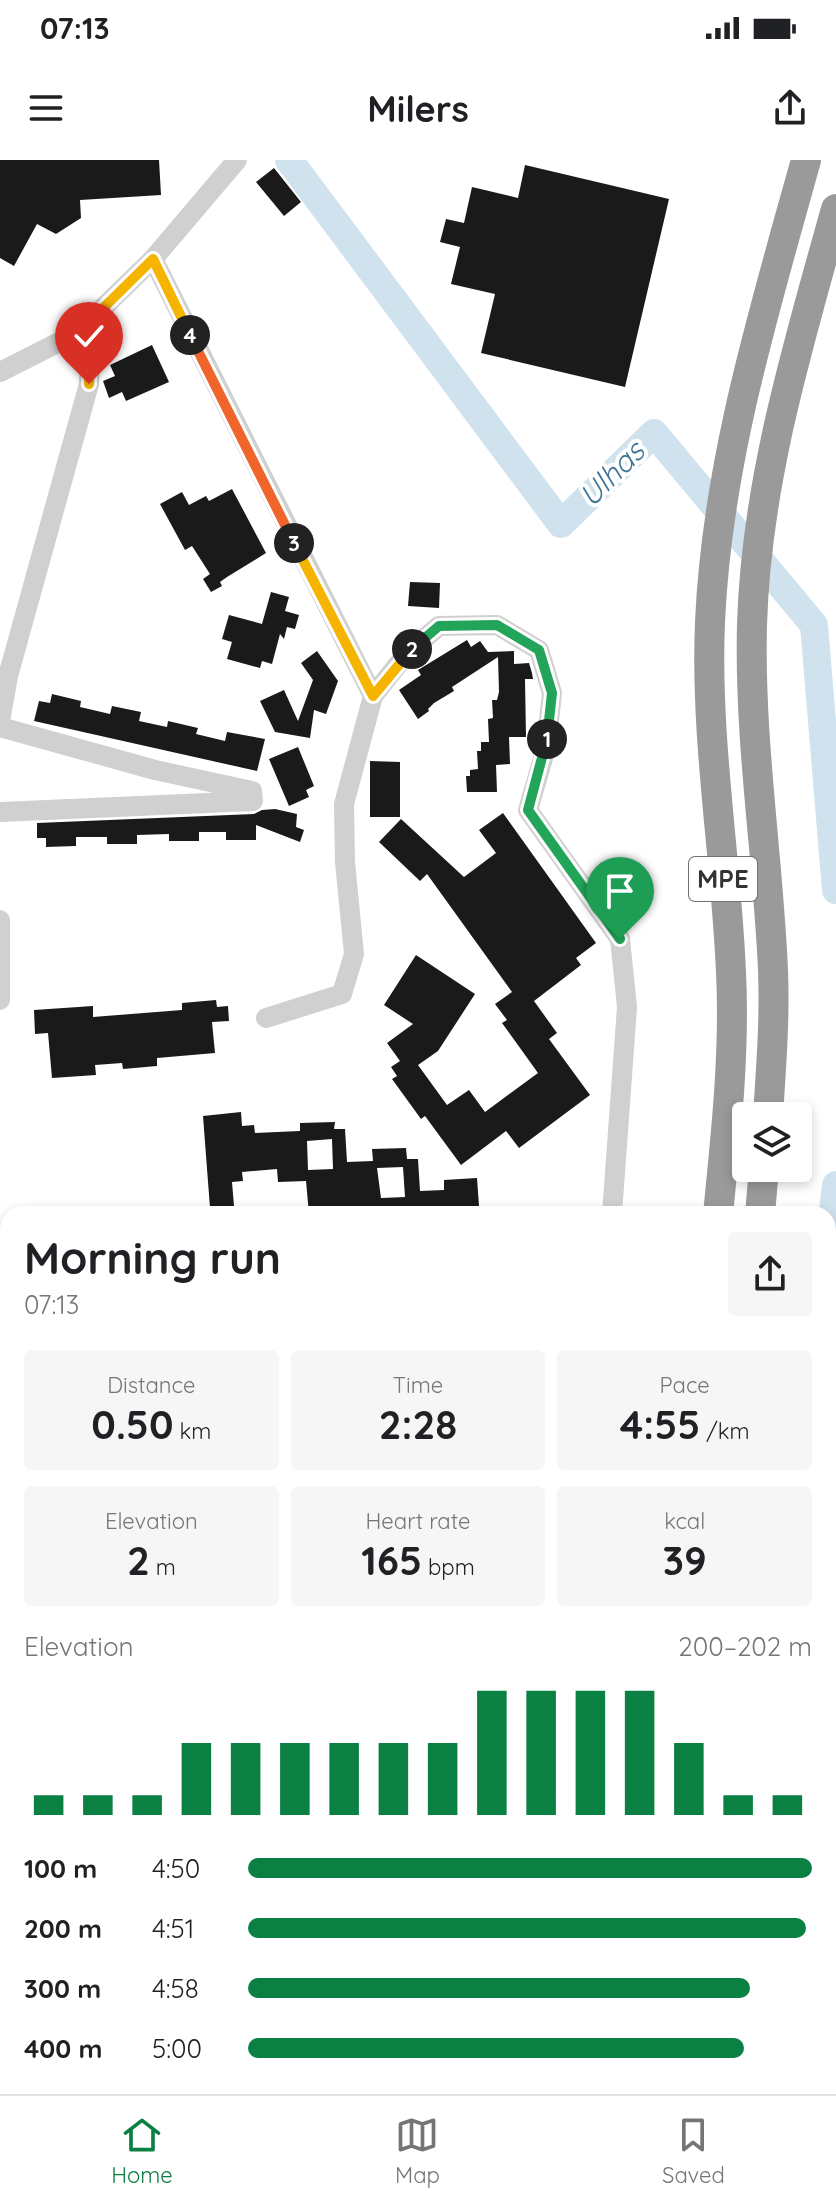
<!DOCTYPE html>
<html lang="en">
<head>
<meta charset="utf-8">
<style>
  body { margin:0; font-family:Quicksand,sans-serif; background:#f6f6f6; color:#202124; height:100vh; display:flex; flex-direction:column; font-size:30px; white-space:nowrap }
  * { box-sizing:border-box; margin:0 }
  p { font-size:26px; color:#757577 }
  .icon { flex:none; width:44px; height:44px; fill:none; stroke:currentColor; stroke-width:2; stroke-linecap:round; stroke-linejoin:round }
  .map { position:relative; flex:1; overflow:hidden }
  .side { position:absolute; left:0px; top:1046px; width:836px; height:888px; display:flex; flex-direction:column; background:#fff; border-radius:24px 24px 0 0; box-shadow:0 4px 12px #0003 }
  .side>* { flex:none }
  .tools { position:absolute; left:732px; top:942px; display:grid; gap:16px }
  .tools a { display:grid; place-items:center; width:80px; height:80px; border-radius:8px; background:#fff; box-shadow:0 4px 12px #0003; font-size:40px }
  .pin { position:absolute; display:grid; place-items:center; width:68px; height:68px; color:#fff; margin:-82px -34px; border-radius:50% 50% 50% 0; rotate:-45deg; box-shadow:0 0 8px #0007 }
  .pin .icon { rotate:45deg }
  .km { position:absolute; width:40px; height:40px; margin:-20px; border-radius:50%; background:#222; color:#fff; font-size:22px; line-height:40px; text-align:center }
  .round { display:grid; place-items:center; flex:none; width:84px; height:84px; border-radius:8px; background:#f6f6f6 }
  .summary { display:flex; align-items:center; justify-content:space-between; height:136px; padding:0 24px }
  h1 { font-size:44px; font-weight:800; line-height:60px }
  .figures { display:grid; grid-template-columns:repeat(3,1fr); gap:12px; height:136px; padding:8px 24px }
  .figures div { display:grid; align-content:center; border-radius:8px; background:#f6f6f6; text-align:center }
  .figures b { font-size:40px; font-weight:800 }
  .figures small { font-size:22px; font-weight:400 }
  .figures p { font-size:22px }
  .chart { height:224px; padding:16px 24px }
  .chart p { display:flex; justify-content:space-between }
  .chart svg { width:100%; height:144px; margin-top:8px; stroke:#0b8043; stroke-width:6 }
  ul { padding:0 24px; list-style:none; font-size:26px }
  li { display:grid; grid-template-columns:128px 96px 1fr; align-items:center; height:60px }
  li i { height:20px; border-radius:10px; background:#0b8043 }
  .status { display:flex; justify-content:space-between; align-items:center; height:56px; padding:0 40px; background:#fff; direction:ltr }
  .status svg { height:22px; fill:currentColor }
  header { display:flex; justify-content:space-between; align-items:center; height:104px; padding:0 24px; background:#fff; font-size:36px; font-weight:800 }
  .dock { display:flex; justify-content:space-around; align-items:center; height:112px; border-top:2px solid #e0e0e0; background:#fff; font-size:22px; color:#757577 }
  .dock a { display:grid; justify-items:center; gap:4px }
  .dock .current { color:#0b8043 }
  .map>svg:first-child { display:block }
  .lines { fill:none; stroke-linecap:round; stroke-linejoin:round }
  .river { stroke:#cfe2ee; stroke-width:28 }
  .building { fill:#1a1a1a; fill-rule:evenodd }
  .minor { stroke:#d0d0d0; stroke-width:20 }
  .highway { stroke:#9a9a9a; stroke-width:30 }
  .split-1-casing { stroke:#fff; stroke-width:16 }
  .split-2-casing { stroke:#fff; stroke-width:16 }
  .split-3-casing { stroke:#fff; stroke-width:16 }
  .split-4-casing { stroke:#fff; stroke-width:16 }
  .split-5-casing { stroke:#fff; stroke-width:16 }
  .split-1 { stroke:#22a559; stroke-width:10 }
  .split-2 { stroke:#22a559; stroke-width:10 }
  .split-3 { stroke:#f5b400; stroke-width:10 }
  .split-4 { stroke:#f0652b; stroke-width:10 }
  .split-5 { stroke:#f5b400; stroke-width:10 }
  .labels { text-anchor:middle; stroke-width:8; stroke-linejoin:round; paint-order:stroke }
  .shield { fill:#fff; stroke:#707070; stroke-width:2 }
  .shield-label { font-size:26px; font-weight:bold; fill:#333 }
  .water-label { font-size:30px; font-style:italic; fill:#3f7597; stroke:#fff }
</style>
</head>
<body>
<div class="status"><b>07:13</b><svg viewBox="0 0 49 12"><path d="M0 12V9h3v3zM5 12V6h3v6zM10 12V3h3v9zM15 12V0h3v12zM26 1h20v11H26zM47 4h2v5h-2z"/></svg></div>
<header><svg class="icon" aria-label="menu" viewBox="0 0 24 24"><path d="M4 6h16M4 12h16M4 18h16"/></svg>Milers<svg class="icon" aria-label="share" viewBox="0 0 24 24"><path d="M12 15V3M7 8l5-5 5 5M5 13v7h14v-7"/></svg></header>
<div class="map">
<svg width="836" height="1934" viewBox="0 0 836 1934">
  <rect width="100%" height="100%" fill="#fff"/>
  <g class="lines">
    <g class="river">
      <path d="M289,0L561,364L654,273L814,465L836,730"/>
      <path d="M828,1093L836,1025"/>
      <path d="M828,1231L836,1232"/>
    </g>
  </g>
  <g class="building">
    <path d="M0,0H159L161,35L80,40L81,58L56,74L37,64L14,106L0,98Z"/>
    <path d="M525,5L669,39L625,227L481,193L495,134L451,124L460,87L440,82L446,59L464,63L472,27L518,38Z"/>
    <path d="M274,8L301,42L284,56L256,22Z"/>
    <path d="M152,185L169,222L126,241L122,232L109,238L103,221L115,216L110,205Z"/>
    <path d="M232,329L266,393L227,417L220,422L222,426L211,432L203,419L210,414L192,386L185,390L160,344L182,332L189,345L206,336L209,341Z"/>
    <path d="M410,422L440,423L439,448L408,446Z"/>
    <path d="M271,432L289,437L285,451L299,455L295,469L287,467L284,479L280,474L272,504L262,501L260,508L227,499L232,482L222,479L229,455L262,464Z"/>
    <path d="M467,480L471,487L480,481L488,492L514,491V504L529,503L532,513L533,519H525L526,577H509L510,604L496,605L497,632H467L466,616H470V610L478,609L477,591H481V582H489L488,559L493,558L492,540H497L499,532L498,497L452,527L454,531L434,543L428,549L429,551L418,559L399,530L421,515L418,510Z"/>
    <path d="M317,491L338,521L326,554L314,550L310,578L275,572L260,541L284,530L298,561L313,520L301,503Z"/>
    <path d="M52,534L81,541L80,547L110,554L112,546L141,552L139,561L167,567L168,561L198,568L196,574L225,581L227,572L265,579L257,611L34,561L39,541L50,543Z"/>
    <path d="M298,587L314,626L306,630L309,637L289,646L269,599Z"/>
    <path d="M370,601L400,602V657H370Z"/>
    <path d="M275,649L297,654L296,667L304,670L300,682L256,665V680H226V672H199V681H169V674L137,675V684H107V677H76V686L46,687V678H37V663L254,654L262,650Z"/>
    <path d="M503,653L596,783L576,798L581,805L534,841L557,873L549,879L590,935L519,988L506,971L461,1005L425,956L421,959L392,919L397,916L391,907L400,901L387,883L413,864L384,845L416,795L475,834L438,891L418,905L447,945L469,930L485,952L538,913L502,863L507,860L495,844L512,832L427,714L420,721L379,682L401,659L464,717L496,693L479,670Z"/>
    <path d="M216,840L217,847L228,846L229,861L212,862L215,893L157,898V906L123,909L122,903L95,905L96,915L52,918L48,873L35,874L34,850L93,846V857L182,850V843Z"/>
    <path d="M241,952L242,966L254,965L255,973L300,971V963L335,962L334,969H345L347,1002L373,1001L372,989L406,988L407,999H418L420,1031L444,1030V1020L477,1018L479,1046L419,1049V1054H376V1051L309,1054L306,1021L278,1022L277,1009L242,1012L243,1021L232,1022L234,1046L210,1048L203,956ZM332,979L333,1009L308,1010L307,981ZM403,1007L405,1037L381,1038L377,1008Z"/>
  </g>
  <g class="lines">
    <g class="minor">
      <path d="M153,99L373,536L407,493L439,466L497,465L539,490L552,533L546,588L528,650L620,779L627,847L612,1054"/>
      <path d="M0,212L77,173L153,99L237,0"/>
      <path d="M0,561L8,516L89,224L92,159"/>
      <path d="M0,567L155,610L252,631L253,641L0,652"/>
      <path d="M0,760V840"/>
      <path d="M266,858L342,834L354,794L345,702L344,644L373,536"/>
      <path d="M0,1399L8,1356"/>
      <path d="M830,1774L836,1537"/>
      <path d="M828,1817L836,1815"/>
      <path d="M356,1926L357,1934"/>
      <path d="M123,1934L168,1926"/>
    </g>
    <g class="highway">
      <path d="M768,956C771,908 775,859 773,810C768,695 749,581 752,465C756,322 798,186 836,49"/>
      <path d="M718,1054C726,974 735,892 731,812C726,695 705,579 710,462C717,303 764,152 806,0"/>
      <path d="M760,1054L764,1008"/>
      <path d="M700,1926L701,1934"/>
      <path d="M742,1926L743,1934"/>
    </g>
  </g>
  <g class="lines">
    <g class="split-1-casing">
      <path id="split-1" d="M547,579L528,650L620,779"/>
    </g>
    <g class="split-2-casing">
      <path id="split-2" d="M412,489L439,466L497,465L539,490L552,533L547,579"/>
    </g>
    <g class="split-3-casing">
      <path id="split-3" d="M294,383L373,536L412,489"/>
    </g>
    <g class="split-4-casing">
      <path id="split-4" d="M190,175L294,383"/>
    </g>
    <g class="split-5-casing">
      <path id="split-5" d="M89,224L92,159L153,99L190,175"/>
    </g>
    <use href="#split-1" class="split-1"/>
    <use href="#split-2" class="split-2"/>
    <use href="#split-3" class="split-3"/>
    <use href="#split-4" class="split-4"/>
    <use href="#split-5" class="split-5"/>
  </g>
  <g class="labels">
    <rect class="shield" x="689" y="697" width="68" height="44" rx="6"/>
    <g class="shield-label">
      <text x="723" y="728">MPE</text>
    </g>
    <g class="water-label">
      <text transform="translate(612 314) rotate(-45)" y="10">Ulhas</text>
    </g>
  </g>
</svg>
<div class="tools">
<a><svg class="icon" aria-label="layers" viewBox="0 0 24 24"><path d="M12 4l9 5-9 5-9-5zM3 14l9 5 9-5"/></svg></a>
</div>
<div class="pin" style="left:620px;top:779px;background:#1e9e55"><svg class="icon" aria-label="arrive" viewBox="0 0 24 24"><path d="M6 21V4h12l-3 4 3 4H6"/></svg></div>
<div class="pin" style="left:89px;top:224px;background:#d93025"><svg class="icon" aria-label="check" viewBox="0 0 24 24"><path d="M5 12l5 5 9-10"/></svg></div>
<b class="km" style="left:547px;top:579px">1</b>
<b class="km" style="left:412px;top:489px">2</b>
<b class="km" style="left:294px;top:383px">3</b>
<b class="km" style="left:190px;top:175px">4</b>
<section class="side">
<div class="summary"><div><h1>Morning run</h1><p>07:13</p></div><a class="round"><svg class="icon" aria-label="share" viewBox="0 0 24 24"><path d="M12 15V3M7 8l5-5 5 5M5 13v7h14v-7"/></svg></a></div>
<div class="figures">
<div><p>Distance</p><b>0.50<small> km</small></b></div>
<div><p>Time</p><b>2:28</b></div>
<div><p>Pace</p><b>4:55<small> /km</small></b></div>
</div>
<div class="figures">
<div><p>Elevation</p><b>2<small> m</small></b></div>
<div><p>Heart rate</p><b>165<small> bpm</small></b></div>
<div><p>kcal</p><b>39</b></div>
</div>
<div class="chart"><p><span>Elevation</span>200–202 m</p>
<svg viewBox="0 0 160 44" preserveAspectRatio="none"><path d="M5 44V38M15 44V38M25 44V38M35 44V22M45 44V22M55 44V22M65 44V22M75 44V22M85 44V22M95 44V6M105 44V6M115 44V6M125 44V6M135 44V22M145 44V38M155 44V38"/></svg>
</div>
<ul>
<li><b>100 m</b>4:50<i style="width:100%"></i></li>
<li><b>200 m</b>4:51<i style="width:99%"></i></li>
<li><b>300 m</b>4:58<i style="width:89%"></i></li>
<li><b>400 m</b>5:00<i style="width:88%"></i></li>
</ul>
</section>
</div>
<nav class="dock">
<a class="current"><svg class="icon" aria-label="home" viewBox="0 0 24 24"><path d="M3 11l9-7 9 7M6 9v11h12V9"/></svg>Home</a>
<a><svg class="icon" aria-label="map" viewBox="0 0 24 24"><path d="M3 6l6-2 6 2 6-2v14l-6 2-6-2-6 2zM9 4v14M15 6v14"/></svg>Map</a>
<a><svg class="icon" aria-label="saved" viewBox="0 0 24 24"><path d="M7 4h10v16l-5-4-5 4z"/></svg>Saved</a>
</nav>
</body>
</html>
